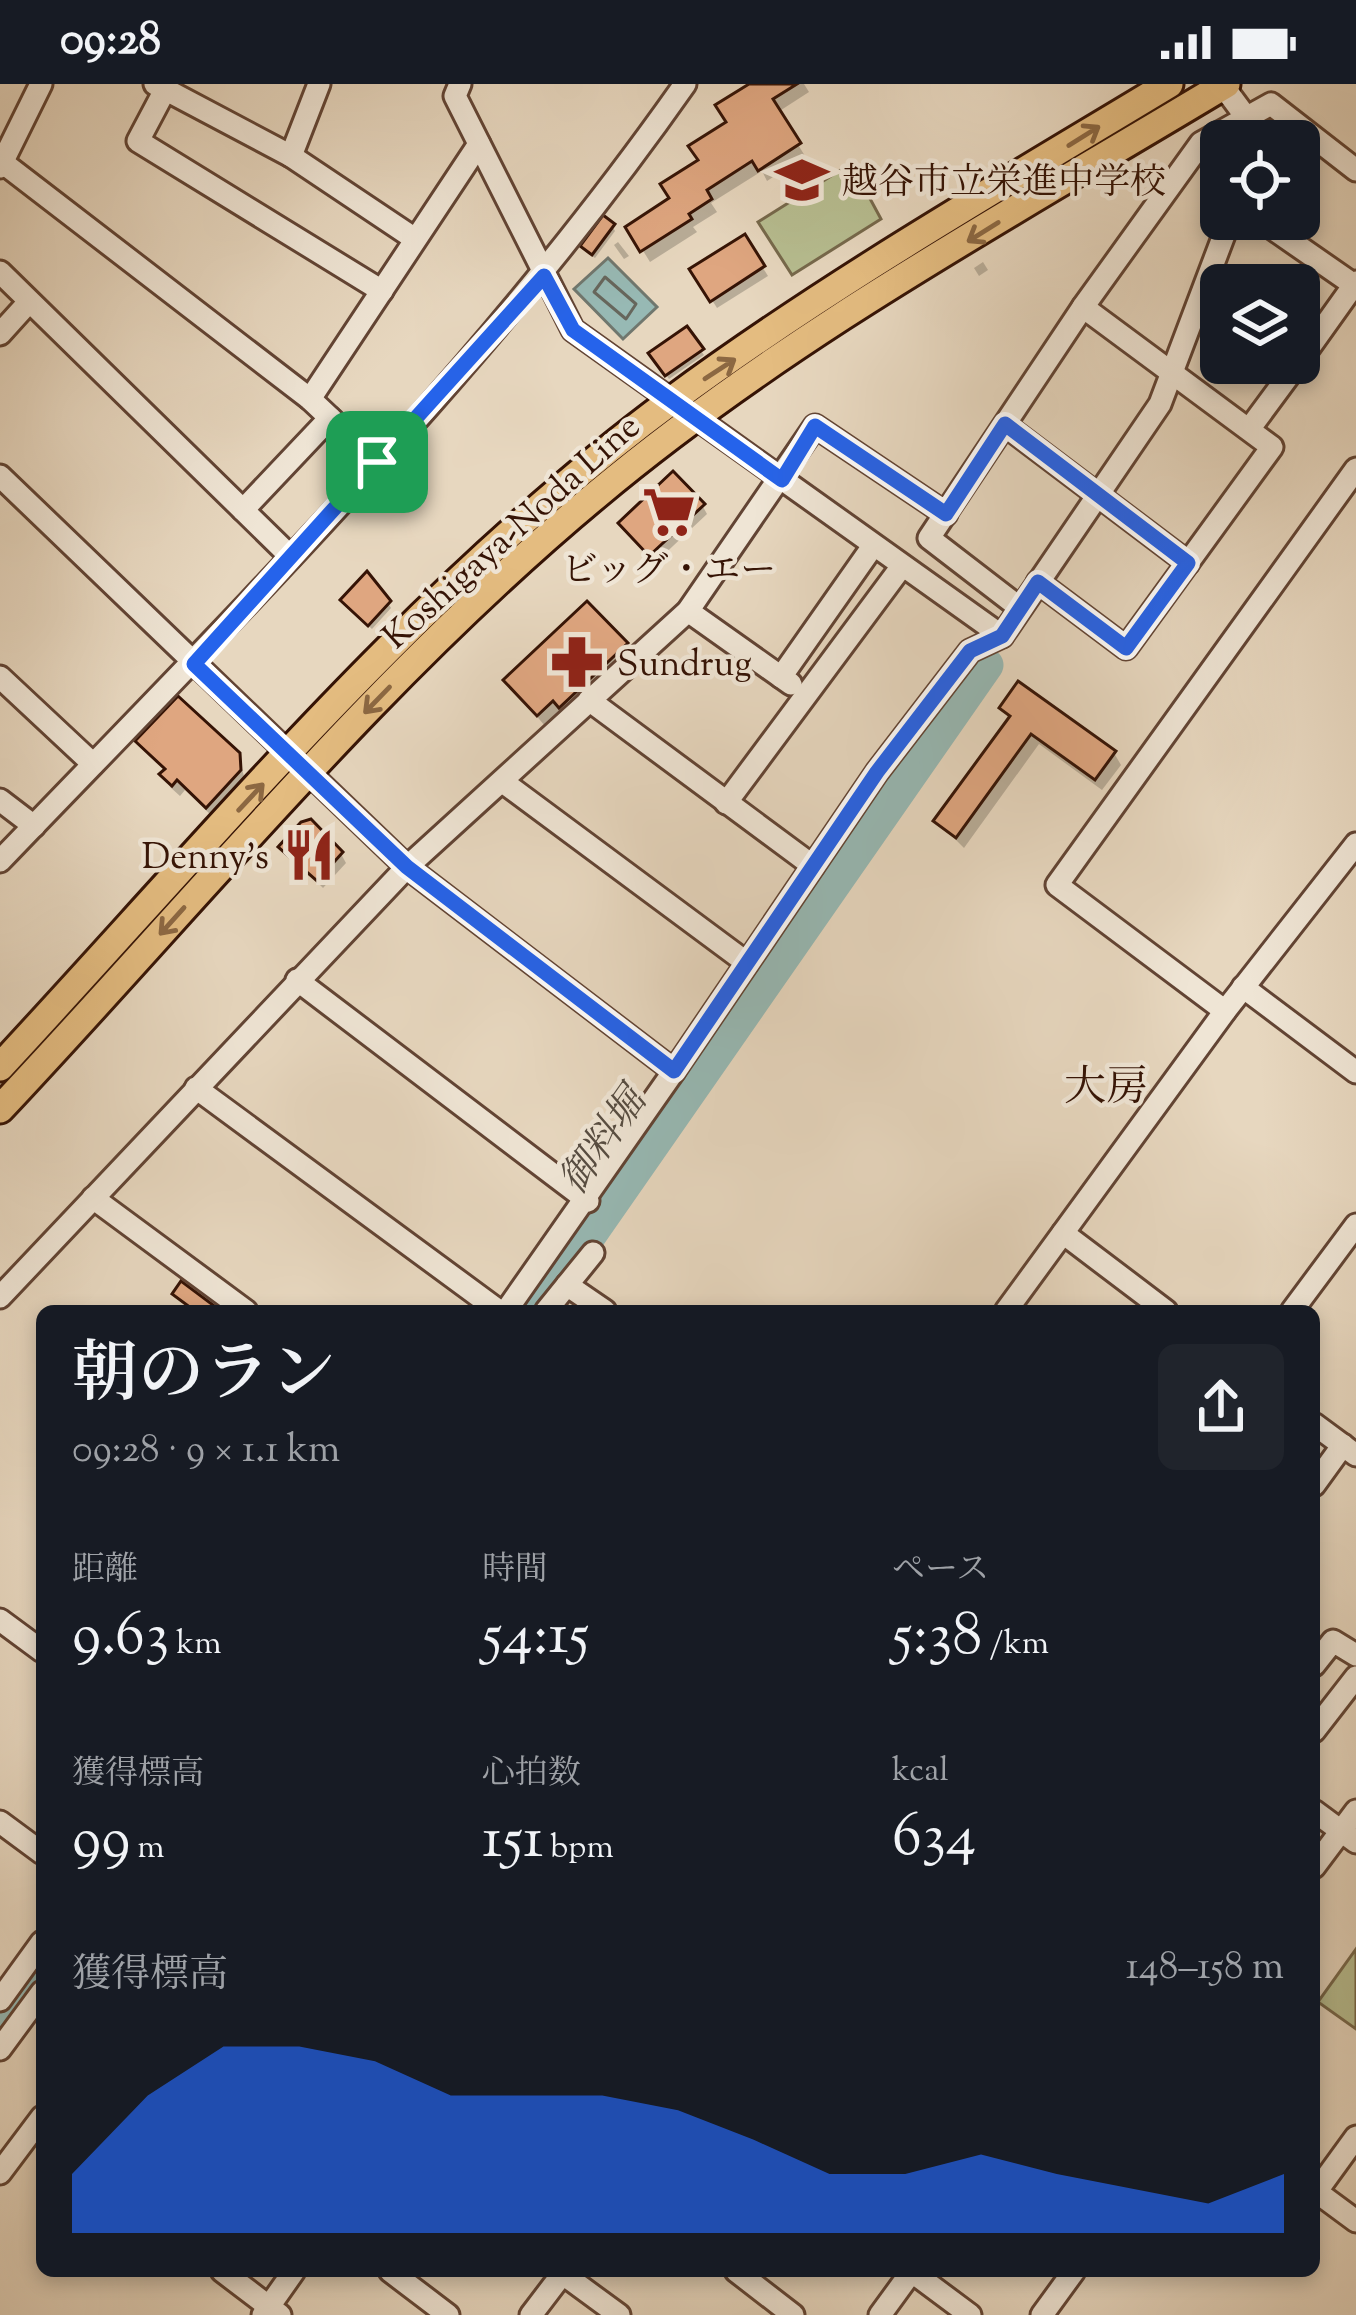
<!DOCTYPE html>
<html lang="ja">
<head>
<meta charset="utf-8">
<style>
  body { margin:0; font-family:"Sorts Mill Goudy","Noto Serif JP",serif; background:#20242c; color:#f1f3f6; height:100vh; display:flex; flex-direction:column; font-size:45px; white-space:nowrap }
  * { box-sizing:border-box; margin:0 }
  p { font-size:39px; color:#9ea1a6 }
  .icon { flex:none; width:66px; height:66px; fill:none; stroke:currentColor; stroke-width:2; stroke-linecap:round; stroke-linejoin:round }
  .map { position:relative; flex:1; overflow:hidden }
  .drawer { position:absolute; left:36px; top:1221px; width:1284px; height:972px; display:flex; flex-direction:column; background:#171b24; border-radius:18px; box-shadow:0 6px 18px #0003 }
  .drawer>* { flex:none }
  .tools { position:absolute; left:1200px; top:36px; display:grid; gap:24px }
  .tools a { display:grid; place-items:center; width:120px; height:120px; border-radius:18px; background:#171b24; box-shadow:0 6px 18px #0003; font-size:60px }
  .pin { position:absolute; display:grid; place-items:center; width:102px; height:102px; color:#fff; margin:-51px; border-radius:24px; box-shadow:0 6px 18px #0006 }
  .round { display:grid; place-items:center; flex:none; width:126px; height:126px; border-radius:18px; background:#20242c }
  .overview { display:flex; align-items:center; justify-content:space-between; height:204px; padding:0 36px }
  h1 { font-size:66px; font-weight:600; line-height:90px }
  .metrics { display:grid; grid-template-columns:repeat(3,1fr); gap:18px; height:204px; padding:12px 36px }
  .metrics div { display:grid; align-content:center }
  .metrics b { font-size:60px; font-weight:600 }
  .metrics small { font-size:33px; font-weight:400 }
  .metrics p { font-size:33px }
  .chart { height:336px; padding:24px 36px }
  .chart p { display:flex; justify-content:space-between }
  .chart svg { width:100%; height:216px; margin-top:12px; fill:#2563eb; opacity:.7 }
  .status { display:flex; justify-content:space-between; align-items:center; height:84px; padding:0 60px; background:#171b24; direction:ltr }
  .status svg { height:33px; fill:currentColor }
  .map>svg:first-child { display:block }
  .green { fill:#b7be91; stroke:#76684b; stroke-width:3 }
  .water { fill:#97b9b4; stroke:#70776e; stroke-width:3 }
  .shadow { fill:#0003 }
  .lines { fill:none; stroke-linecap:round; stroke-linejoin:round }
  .shore { stroke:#66665c; stroke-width:3 }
  .river { stroke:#97b9b4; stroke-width:33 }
  .building { fill:#dfa680; stroke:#351305; stroke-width:3 }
  .minor-casing { stroke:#624434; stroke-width:27 }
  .major-casing { stroke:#351305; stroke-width:33 }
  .minor { stroke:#efe5d5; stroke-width:21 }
  .major { stroke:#e4bc80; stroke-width:27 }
  .oneway { stroke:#8c6842 }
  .route-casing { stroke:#fff; stroke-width:24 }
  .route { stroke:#2563eb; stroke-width:15 }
  .labels { text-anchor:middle; stroke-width:9; stroke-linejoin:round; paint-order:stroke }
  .poi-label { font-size:36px; fill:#351305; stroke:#efe5d5; text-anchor:start }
  .street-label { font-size:36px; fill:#351305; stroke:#efe5d5 }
  .water-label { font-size:39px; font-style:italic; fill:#574d42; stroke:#efe5d5 }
  .quarter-label { font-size:42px; fill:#351305; stroke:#efe5d5 }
</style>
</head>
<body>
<div class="status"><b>09:28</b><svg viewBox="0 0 49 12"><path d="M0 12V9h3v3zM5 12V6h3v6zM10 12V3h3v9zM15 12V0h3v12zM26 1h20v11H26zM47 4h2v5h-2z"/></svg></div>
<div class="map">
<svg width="1356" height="2231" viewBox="0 0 1356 2231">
  <rect width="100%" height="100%" fill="#e7d7bf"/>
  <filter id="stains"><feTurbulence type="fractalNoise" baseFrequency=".00167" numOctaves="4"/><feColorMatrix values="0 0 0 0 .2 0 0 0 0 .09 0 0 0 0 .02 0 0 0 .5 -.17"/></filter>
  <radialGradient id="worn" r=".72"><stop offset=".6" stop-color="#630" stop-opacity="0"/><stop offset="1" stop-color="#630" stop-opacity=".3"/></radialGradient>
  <g class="green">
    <path d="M847,82L853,83L881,135L792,191L758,138Z"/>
    <path d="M1356,1865V1945L1318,1918Z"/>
  </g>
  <path class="water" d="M608,174L657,223L623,255L574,205Z"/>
  <g class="shadow">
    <path d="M755,0H804L809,8L778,28L805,72L767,97L762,87L711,119L717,128L693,143L697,148L650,178L629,144L672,115Z"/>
    <path d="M612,142L615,147L595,174L586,168L583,163Z"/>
    <path d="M744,154L768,192L717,224L693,186Z"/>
    <path d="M618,158L629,172L624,175L614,161Z"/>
    <path d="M983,178L988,186L979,192L974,184Z"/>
    <path d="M686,246L704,271L669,295L652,270Z"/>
    <path d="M702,421L707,430L656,478L627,448Z"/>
    <path d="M388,519L391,524L372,545L346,521Z"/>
    <path d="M625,561L632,572L567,634L561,627L545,642L507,597Z"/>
    <path d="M1003,624L1114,669L1121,681L1102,706L1039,660L964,764L937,737L1010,637Z"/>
    <path d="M139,657L238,671L246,699L214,734L185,706L180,712L170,703L166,688Z"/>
    <path d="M282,763L341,770L346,779L323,804Z"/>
  </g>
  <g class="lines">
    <path class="shore" d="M605,193L636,220L626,235L594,208Z"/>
    <g class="river">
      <path d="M532,1227L570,1180L987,581"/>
      <path d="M0,1939L42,1882"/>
    </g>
  </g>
  <g class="building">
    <path d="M749,0H797L773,15L801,59L758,87L752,77L707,106L712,115L689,130L692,135L640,168L625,143L669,114L660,100L698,76L688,62L726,38L715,21Z"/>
    <path d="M603,131L615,140L592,171L580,162Z"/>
    <path d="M745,150L765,182L710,218L689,185Z"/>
    <path d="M687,242L704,265L665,292L648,269Z"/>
    <path d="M673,387L705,420L649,472L618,439Z"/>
    <path d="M367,487L391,517L368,542L340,516Z"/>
    <path d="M587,517L628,559L559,624L553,617L537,632L503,596Z"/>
    <path d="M1018,597L1116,667L1095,696L1031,650L956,754L933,737L1010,632L999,624Z"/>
    <path d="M178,612L240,669L241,686L206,724L177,696L172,702L159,690L165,685L135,657Z"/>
    <path d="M311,735L343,768L317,797L278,763L301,738Z"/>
    <path d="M181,1197L221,1227H195L172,1210Z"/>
  </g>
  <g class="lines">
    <g class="minor-casing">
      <g id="minor">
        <path d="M155,0L291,72L415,155"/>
        <path d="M460,0L455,12L573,246L1002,552"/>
        <path d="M1223,2L1246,33L1249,57"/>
        <path d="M165,6L138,57L382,207"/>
        <path d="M291,72L319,0"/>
        <path d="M2,78L310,315L377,378"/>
        <path d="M0,83L41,0"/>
        <path d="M1259,135L1354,201"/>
        <path d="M0,188L291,473"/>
        <path d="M0,250L28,219"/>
        <path d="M1299,278L1356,198"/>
        <path d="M310,315L479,60"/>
        <path d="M1005,341L1188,479"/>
        <path d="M1250,344L1298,279"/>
        <path d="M0,392L407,783L674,987L506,1227"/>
        <path d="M243,426L330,334"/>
        <path d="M1038,498L1126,564L1272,363L1083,223"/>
        <path d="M1020,524L929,454L1083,223L1201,59L1271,20L1356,86"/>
        <path d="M688,527L791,600"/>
        <path d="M0,593L93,680"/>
        <path d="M781,593L873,462"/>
        <path d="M589,616L813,782"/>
        <path d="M503,698L747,879"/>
        <path d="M0,716L34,742"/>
        <path d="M726,719L902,482"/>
        <path d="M0,777C239,528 486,284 685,0"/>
        <path d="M297,896L588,1117"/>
        <path d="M1243,903L1356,988"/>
        <path d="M1225,927L1057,801L1356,385"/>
        <path d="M674,987L877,688L970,567L1002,552L1160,320L1230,135"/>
        <path d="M196,1004L499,1227"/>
        <path d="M93,1114L246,1227"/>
        <path d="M1063,1149L1166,1227"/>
        <path d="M567,1201L605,1227"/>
        <path d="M0,1213L407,783L688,527L815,342L946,430"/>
        <path d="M546,1227L593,1169"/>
        <path d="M1006,1227L1225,927L1356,760"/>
        <path d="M1292,1227L1356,1141"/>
        <path d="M1314,1340L1356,1371"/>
        <path d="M1314,1401L1343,1361"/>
        <path d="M0,1536L42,1567"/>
        <path d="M1314,1581L1333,1557L1356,1571"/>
        <path d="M1314,1647L1356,1593"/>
        <path d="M1314,1727L1356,1758"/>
        <path d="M0,1738L42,1769"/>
        <path d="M1314,1783L1356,1727"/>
        <path d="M0,1916L42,1858"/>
        <path d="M0,1965L42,1908"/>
        <path d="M0,2089L42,2033"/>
        <path d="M1314,2106L1356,2137"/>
        <path d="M1316,2108L1356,2053"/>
        <path d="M222,2187L280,2231"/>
        <path d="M390,2187L448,2231"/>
        <path d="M559,2187L619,2231"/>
        <path d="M736,2187L793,2231"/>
        <path d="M911,2187L970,2231"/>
        <path d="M263,2231L294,2187"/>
        <path d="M531,2231L563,2189"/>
        <path d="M880,2231L912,2187"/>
        <path d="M1042,2231L1074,2187"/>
      </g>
    </g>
    <g class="major-casing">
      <g id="major">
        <path d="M0,983C213,754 418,504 671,317C828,201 1002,101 1169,0"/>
        <path d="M0,1025C195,818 375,595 595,412C787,251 1012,129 1226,0"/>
      </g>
    </g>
    <use href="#minor" class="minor"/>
    <use href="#major" class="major"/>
  </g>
  <defs><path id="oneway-shaft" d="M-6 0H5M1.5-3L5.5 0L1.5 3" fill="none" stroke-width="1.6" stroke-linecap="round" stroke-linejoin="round" transform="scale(3)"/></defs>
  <g class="oneway">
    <use href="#oneway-shaft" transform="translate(1084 52) rotate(-32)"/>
    <use href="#oneway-shaft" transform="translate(983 148) rotate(148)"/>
    <use href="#oneway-shaft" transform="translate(720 285) rotate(-33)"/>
    <use href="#oneway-shaft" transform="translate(377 616) rotate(134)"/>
    <use href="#oneway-shaft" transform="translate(251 713) rotate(-47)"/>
    <use href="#oneway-shaft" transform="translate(172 837) rotate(132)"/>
  </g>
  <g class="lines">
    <g class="route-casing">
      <path id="route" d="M544,192L573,246L782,396L815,342L946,430L1005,340L1188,479L1126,564L1038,498L1002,552L970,567L877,688L674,987L407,783L194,580Z"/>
    </g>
    <use href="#route" class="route"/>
  </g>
  <defs>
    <g id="school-bare" transform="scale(4.14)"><path d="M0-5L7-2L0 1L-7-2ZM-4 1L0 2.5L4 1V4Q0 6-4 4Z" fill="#8f2418" stroke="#efe5d5" stroke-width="2.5" paint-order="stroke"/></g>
    <g id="supermarket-bare" transform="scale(4.14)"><path d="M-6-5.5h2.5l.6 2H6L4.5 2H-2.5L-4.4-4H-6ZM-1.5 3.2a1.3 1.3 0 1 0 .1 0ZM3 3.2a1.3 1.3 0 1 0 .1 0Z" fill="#8f2418" stroke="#efe5d5" stroke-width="2.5" paint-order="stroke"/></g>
    <g id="pharmacy-bare" transform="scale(4.14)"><path d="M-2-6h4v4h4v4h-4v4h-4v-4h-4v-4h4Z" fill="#8f2418" stroke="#efe5d5" stroke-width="2.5" paint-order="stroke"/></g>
    <g id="restaurant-bare" transform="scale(4.14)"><path d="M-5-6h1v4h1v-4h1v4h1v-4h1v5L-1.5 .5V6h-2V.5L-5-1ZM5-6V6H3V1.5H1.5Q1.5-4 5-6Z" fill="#8f2418" stroke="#efe5d5" stroke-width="2.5" paint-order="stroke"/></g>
  </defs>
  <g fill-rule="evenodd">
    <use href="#school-bare" x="802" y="96"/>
    <use href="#supermarket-bare" x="669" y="428"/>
    <use href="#pharmacy-bare" x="577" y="578"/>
    <use href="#restaurant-bare" x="309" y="771"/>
  </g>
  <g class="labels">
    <g class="poi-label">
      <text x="842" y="109">越谷市立栄進中学校</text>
      <text x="669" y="497" text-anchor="middle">ビッグ・エー</text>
      <text x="617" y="591">Sundrug</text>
      <text x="269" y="784" text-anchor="end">Denny's</text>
    </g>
    <g class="street-label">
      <text transform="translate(510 446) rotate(-42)" y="13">Koshigaya-Noda Line</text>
    </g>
    <g class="water-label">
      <text transform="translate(601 1056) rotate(-55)" y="14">御料堀</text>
    </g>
    <g class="quarter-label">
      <text x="1106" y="1016">大房</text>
    </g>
  </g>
  <rect width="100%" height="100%" filter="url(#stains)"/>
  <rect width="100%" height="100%" fill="url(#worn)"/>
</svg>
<div class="tools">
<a><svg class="icon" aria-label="locate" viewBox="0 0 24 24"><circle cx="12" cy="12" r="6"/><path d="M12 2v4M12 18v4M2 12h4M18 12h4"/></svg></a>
<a><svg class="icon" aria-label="layers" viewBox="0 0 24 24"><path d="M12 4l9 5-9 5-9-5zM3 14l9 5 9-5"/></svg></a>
</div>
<div class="pin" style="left:377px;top:378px;background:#1e9e55"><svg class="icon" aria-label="arrive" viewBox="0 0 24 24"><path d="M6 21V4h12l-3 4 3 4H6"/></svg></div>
<section class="drawer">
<div class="overview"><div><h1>朝のラン</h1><p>09:28 · 9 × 1.1 km</p></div><a class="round"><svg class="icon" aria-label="share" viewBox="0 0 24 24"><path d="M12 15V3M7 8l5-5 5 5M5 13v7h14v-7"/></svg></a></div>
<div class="metrics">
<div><p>距離</p><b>9.63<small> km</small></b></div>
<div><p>時間</p><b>54:15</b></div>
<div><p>ペース</p><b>5:38<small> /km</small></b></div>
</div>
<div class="metrics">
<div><p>獲得標高</p><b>99<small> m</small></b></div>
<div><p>心拍数</p><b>151<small> bpm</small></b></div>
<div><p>kcal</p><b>634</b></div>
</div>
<div class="chart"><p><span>獲得標高</span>148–158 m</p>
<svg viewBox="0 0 160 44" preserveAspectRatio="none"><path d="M0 44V32L10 16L20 6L30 6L40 9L50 16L60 16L70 16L80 19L90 25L100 32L110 32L120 28L130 32L140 35L150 38L160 32V44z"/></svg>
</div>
</section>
</div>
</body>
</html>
